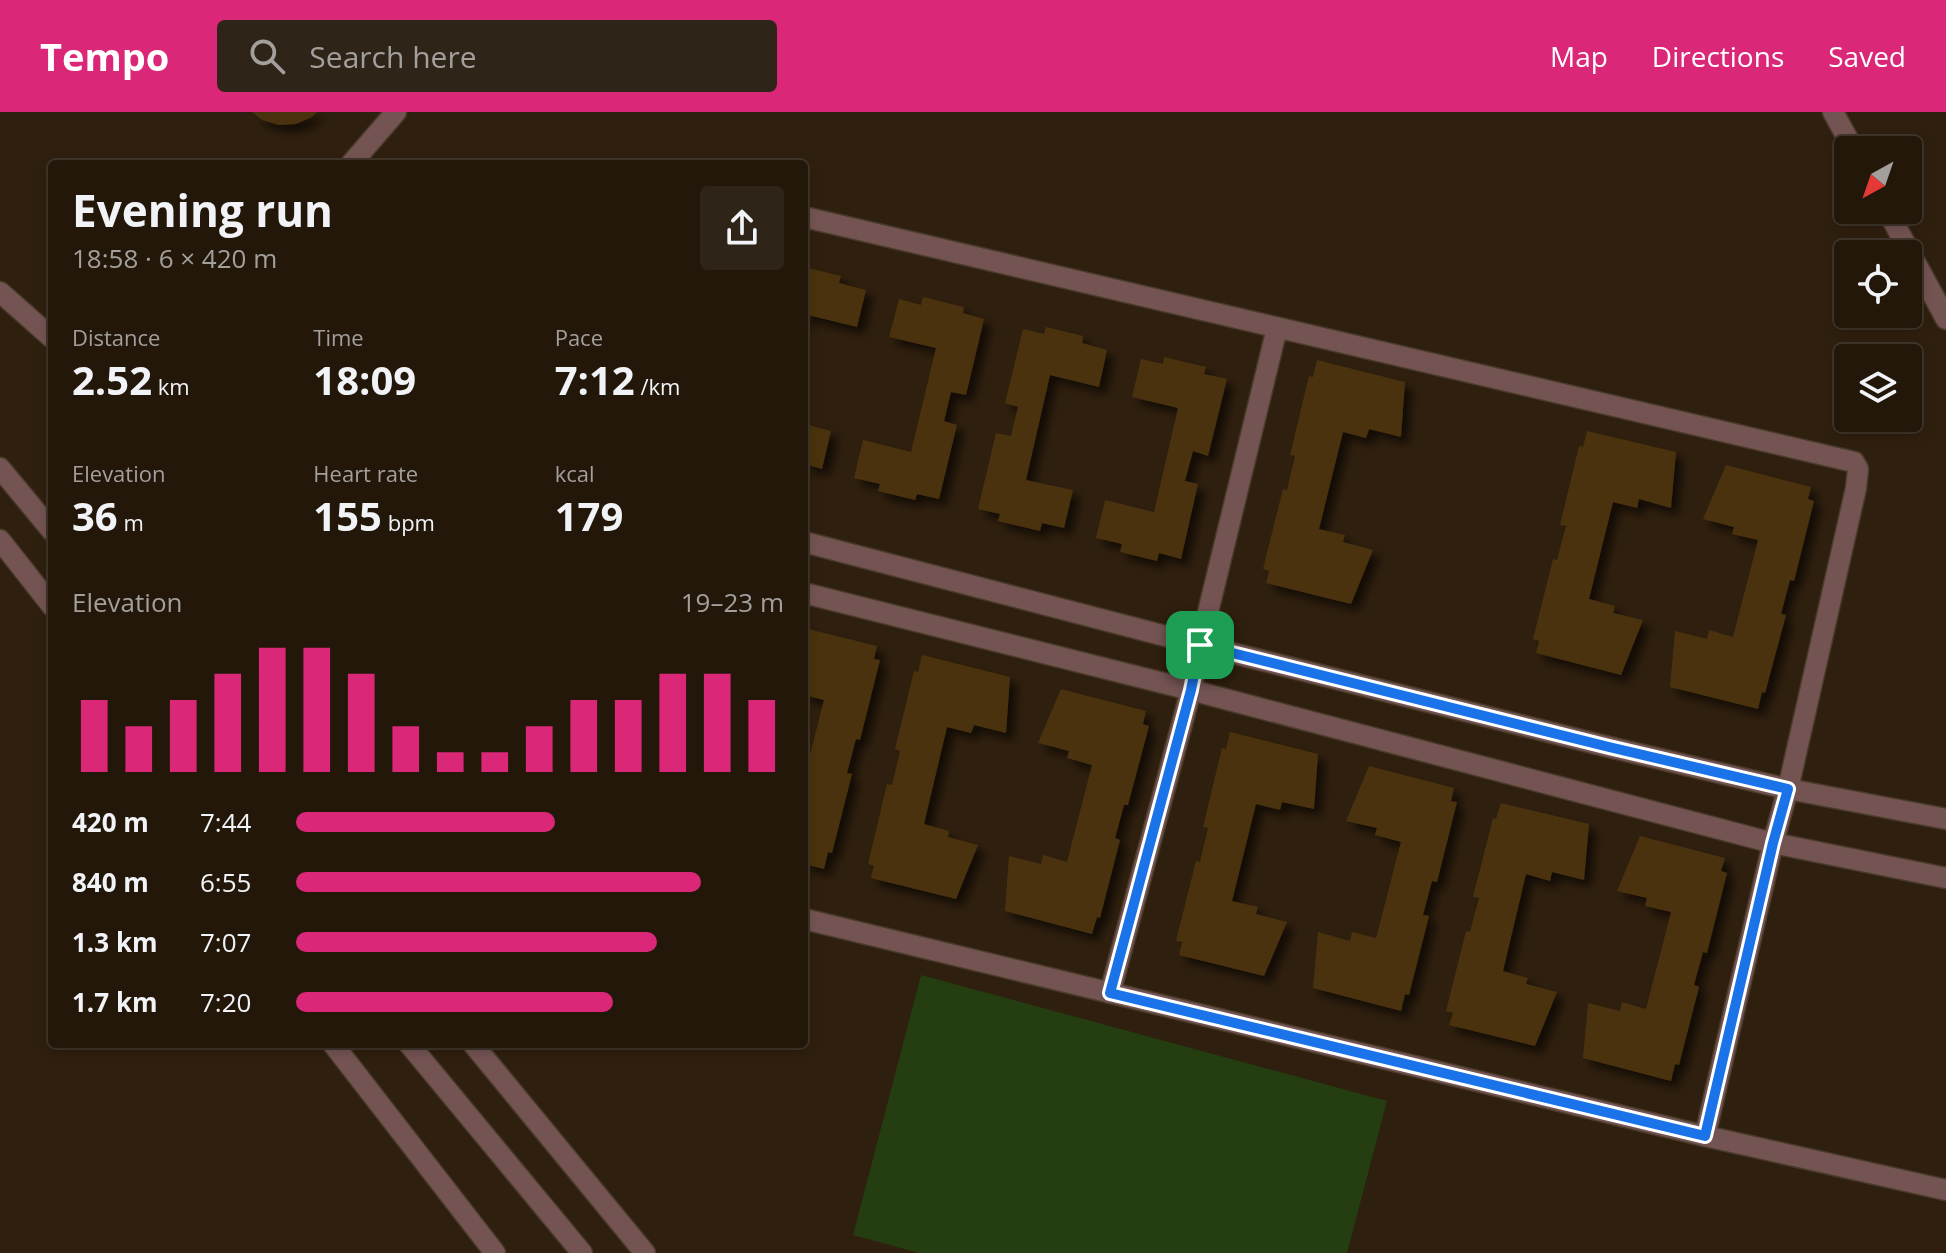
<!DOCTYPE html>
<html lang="en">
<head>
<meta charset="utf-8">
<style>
  body { margin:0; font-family:"Open Sans",sans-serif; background:#2f2418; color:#f1f3f6; height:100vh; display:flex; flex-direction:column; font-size:30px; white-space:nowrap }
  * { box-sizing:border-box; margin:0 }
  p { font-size:26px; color:#a39f9c }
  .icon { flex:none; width:44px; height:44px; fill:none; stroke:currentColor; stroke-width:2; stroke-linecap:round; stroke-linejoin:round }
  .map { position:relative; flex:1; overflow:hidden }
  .drawer { position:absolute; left:48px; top:48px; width:760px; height:888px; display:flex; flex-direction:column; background:#23170a; border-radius:8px; box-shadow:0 4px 12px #0003,0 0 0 2px #40362b }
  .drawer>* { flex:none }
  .needle { width:52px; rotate:220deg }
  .buttons { position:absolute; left:1834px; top:24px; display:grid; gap:16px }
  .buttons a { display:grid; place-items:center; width:88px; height:88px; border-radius:8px; background:#23170a; box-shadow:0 4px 12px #0003,0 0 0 2px #40362b; font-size:40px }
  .pin { position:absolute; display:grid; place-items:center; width:68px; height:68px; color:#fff; margin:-34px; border-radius:16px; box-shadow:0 4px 12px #0006 }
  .round { display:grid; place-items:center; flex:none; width:84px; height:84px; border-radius:8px; background:#2f2418 }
  .summary { display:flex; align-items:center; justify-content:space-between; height:136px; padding:0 24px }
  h1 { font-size:44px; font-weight:700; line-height:60px }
  .stats { display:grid; grid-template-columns:repeat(3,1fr); gap:12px; height:136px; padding:8px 24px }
  .stats div { display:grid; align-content:center }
  .stats b { font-size:40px; font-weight:700 }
  .stats small { font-size:22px; font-weight:400 }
  .stats p { font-size:22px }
  .chart { height:224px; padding:16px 24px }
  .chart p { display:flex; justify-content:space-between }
  .chart svg { width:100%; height:144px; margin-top:8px; stroke:#db2777; stroke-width:6 }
  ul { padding:0 24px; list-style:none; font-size:26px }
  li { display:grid; grid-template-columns:128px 96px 1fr; align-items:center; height:60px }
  li i { height:20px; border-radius:10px; background:#db2777 }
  header { display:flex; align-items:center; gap:48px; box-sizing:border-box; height:112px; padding:0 40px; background:#db2777; color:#fff }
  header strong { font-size:38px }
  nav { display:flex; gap:44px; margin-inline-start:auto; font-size:28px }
  .search { width:560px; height:72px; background:#2f2418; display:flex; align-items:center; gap:20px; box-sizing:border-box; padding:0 28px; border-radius:8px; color:#a39f9c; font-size:30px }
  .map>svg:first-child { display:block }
  .green { fill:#243d11 }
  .building { fill:#483311; filter:url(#shadow) }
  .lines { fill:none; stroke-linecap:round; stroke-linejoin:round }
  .minor-casing { stroke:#493a29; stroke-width:23 }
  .minor { stroke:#745453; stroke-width:20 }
  .route-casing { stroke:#fff; stroke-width:16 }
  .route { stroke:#1a73e8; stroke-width:10 }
</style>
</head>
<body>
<header>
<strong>Tempo</strong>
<div class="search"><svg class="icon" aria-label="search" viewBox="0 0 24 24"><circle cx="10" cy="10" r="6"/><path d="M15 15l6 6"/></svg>Search here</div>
<nav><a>Map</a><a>Directions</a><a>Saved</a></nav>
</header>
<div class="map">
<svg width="1946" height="1141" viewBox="0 0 1946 1141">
  <defs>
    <filter id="shadow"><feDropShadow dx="7" dy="7" stdDeviation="4" flood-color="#0009"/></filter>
  </defs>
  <rect width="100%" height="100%" fill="#2f1f0e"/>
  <path class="green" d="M921,863L1387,989L1347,1141H919L853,1123Z"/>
  <g class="building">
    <path d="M252,0H317L312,5L296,12L279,13L262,8Z"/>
    <path d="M804,155L841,164L839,171L866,178L857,215L808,203L804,215Z"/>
    <path d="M923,185L964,195L963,201L984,207L966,283L951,280L944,309L957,313L939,387L917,382L915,388L878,379L880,372L854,366L863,328L911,340L936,236L889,225L899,187L921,193Z"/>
    <path d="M1046,215L1083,224L1082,231L1107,238L1099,275L1050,263L1026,368L1073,378L1064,416L1042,411L1040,419L998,409L1000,402L978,397L996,321L1011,324L1018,295L1005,291L1023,217L1044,222Z"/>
    <path d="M1164,245L1206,255L1204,262L1227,267L1208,344L1193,339L1185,369L1198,372L1181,447L1159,441L1157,449L1120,440L1122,432L1096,426L1105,388L1154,400L1178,296L1132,285L1141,247L1163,252Z"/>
    <path d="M1317,248L1405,270L1401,325L1369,317L1366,326L1343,320L1319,417L1345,423L1343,430L1373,438L1351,492L1266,471L1269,459L1263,457L1283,377L1287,378L1295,344L1290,343L1309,264L1313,265Z"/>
    <path d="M804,312L831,319L822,357L804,352Z"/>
    <path d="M1587,319L1676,340L1671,396L1639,387L1637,396L1613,390L1589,487L1615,494L1613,501L1643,508L1621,563L1536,541L1539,529L1533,527L1553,447L1557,448L1566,414L1560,413L1579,334L1583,335Z"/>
    <path d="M1726,353L1811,375L1808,387L1814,389L1794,469L1790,468L1781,502L1786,503L1765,581L1762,580L1758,597L1670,575L1675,519L1707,527L1709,518L1733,525L1758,428L1732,422L1734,415L1703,407Z"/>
    <path d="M804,516L877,534L874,547L880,548L860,628L856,627L847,661L852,662L832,741L828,740L824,757L804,752V666L824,588L804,583Z"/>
    <path d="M922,543L1010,565L1006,621L974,613L971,621L947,615L924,712L949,719L948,725L978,733L956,787L871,766L874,754L868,752L887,672L892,673L900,639L895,637L914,559L918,560Z"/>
    <path d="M1061,577L1146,599L1143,612L1149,614L1128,693H1124L1115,726L1120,728L1100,806L1097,805L1092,822L1005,799L1009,744L1041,752L1043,743L1067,750L1092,653L1067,646L1069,639L1038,631Z"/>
    <path d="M1230,620L1318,642L1314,697L1282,690L1280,698L1256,692L1232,789L1258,795L1256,802L1287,810L1264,864L1179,843L1182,830L1176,829L1196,749L1200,750L1208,716L1203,715L1222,636L1226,637Z"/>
    <path d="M1369,654L1454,676L1451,689L1457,690L1437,770L1432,769L1423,803L1429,804L1409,883L1405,882L1401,899L1313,876L1318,820L1350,829L1352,820L1376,826L1401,730L1375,723L1377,716L1346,709Z"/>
    <path d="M1501,691L1589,712L1584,768L1552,760L1550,769L1526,762L1503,859L1528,866L1526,872L1557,880L1535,934L1449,913L1453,901L1446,899L1466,819L1470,820L1479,786L1473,785L1493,706L1496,707Z"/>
    <path d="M1640,724L1725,746L1721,759L1727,761L1707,841L1703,840L1694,873L1699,875L1679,953L1675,952L1671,969L1583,946L1588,891L1620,899L1622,890L1646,897L1671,800L1645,794L1647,786L1617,779Z"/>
  </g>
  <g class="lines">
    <g class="minor-casing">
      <g id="minor">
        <path d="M1833,0L1854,38"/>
        <path d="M351,52L396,0"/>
        <path d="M1887,98L1946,207"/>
        <path d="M804,105L1854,350L1858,357L1856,376L1788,677L1773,731L1705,1024"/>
        <path d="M0,180L52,226"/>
        <path d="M0,356L52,419"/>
        <path d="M0,428L52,494"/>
        <path d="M804,430L1200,533L1609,635L1788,677L1946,707"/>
        <path d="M804,481L1191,578L1773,731L1946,766"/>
        <path d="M804,807L1705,1024L1946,1078"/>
        <path d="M1110,881L1191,578L1200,533L1277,216"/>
        <path d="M333,932L495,1141"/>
        <path d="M409,932L582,1141"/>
        <path d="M473,932L645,1141"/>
      </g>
    </g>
    <use href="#minor" class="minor"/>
  </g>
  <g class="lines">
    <g class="route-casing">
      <path id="route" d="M1200,533L1609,635L1788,677L1773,731L1705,1024L1110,881L1191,578Z"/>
    </g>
    <use href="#route" class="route"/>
  </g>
</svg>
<div class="buttons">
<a><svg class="needle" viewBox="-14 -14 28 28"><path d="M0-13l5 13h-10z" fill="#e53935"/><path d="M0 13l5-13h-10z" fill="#a39f9c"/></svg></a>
<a><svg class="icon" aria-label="locate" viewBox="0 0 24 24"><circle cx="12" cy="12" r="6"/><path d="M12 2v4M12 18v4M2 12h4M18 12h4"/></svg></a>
<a><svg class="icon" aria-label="layers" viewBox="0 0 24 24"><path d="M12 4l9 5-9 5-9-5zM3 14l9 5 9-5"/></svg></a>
</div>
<div class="pin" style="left:1200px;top:533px;background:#1e9e55"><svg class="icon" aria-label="arrive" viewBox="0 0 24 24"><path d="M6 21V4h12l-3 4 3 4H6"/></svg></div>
<section class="drawer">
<div class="summary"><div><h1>Evening run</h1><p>18:58 · 6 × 420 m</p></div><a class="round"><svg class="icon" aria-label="share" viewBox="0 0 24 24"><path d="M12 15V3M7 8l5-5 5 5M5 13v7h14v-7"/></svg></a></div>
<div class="stats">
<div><p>Distance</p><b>2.52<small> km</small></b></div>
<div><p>Time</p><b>18:09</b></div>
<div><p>Pace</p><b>7:12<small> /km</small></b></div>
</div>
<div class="stats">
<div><p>Elevation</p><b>36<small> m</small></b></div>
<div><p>Heart rate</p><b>155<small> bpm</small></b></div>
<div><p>kcal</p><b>179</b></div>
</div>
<div class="chart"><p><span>Elevation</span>19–23 m</p>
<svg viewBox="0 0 160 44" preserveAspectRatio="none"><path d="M5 44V22M15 44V30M25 44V22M35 44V14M45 44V6M55 44V6M65 44V14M75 44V30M85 44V38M95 44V38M105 44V30M115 44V22M125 44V22M135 44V14M145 44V14M155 44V22"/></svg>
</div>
<ul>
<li><b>420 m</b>7:44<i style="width:53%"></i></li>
<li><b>840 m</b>6:55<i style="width:83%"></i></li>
<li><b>1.3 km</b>7:07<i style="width:74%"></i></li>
<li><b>1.7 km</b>7:20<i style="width:65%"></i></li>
</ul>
</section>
</div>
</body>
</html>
